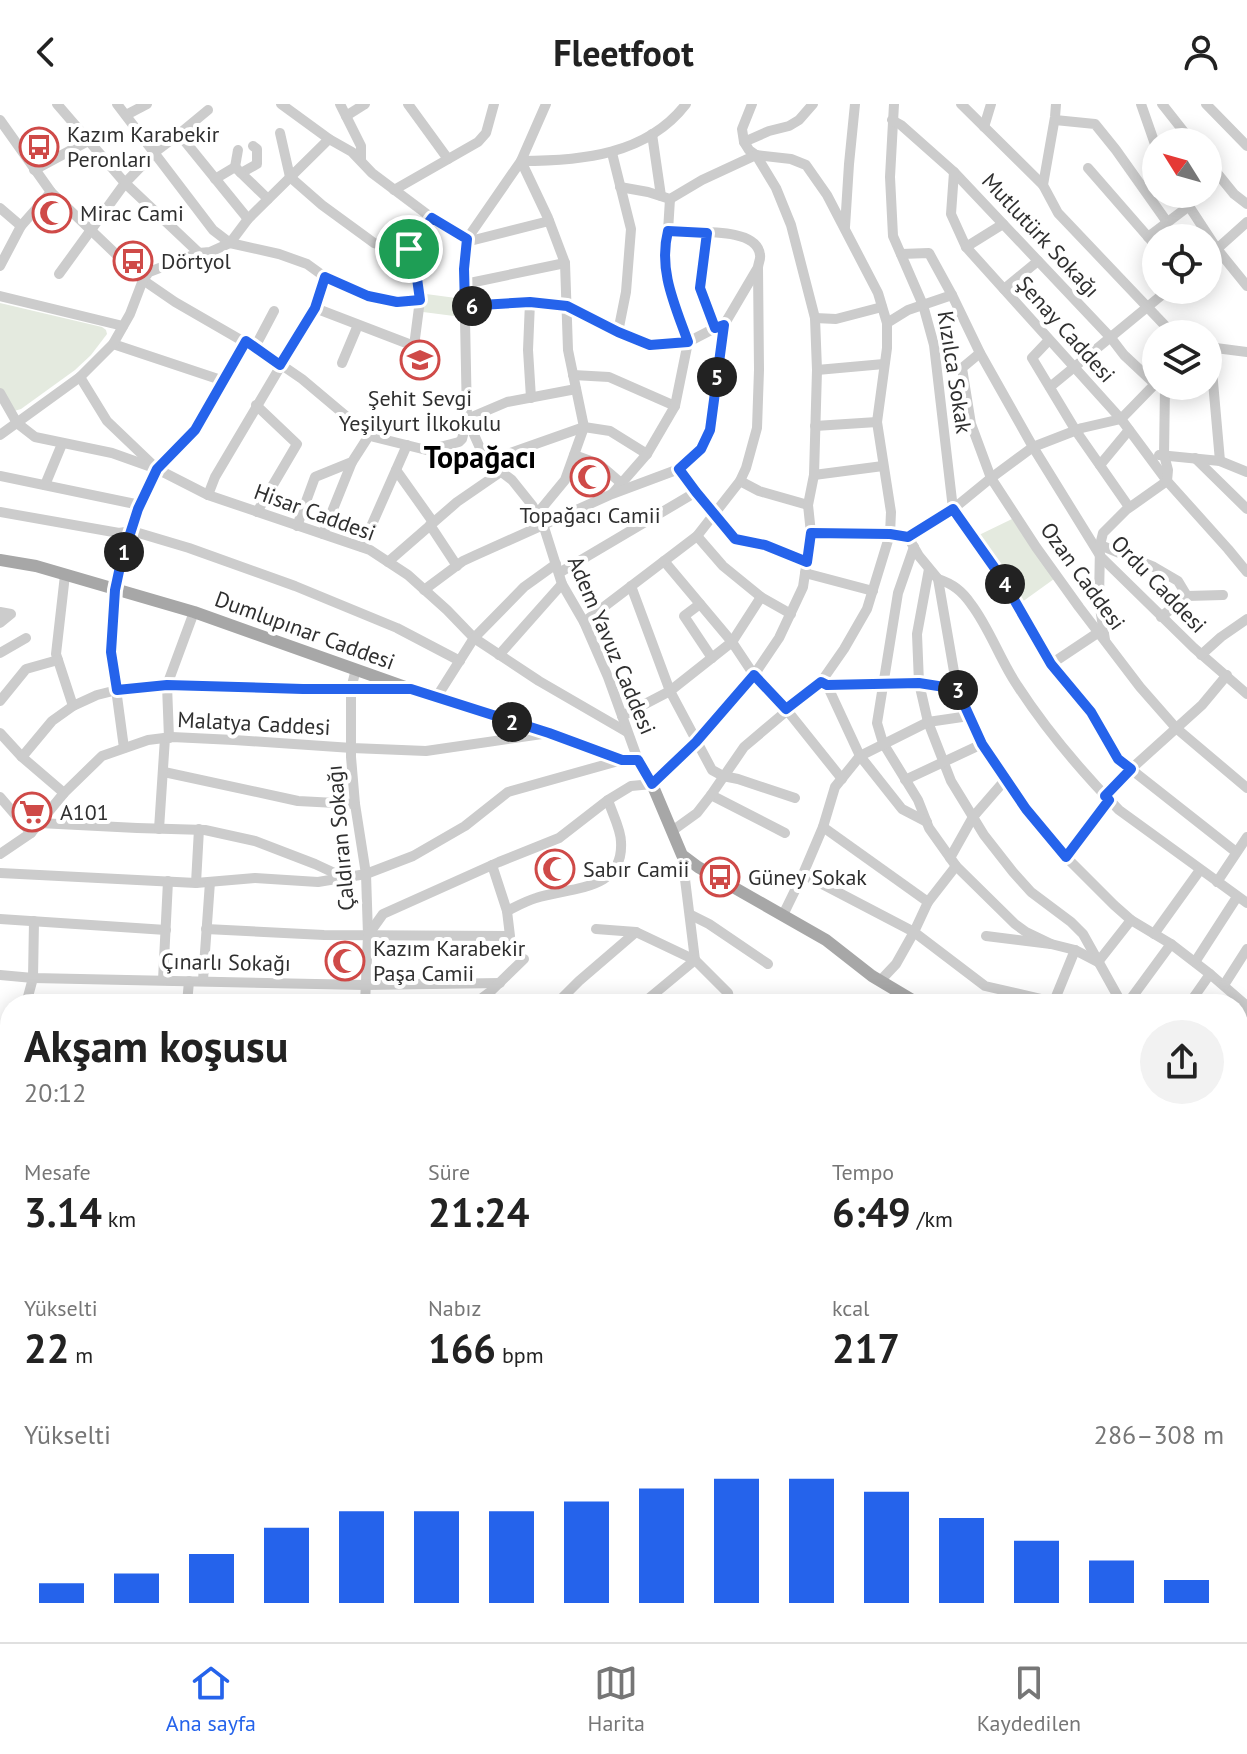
<!DOCTYPE html>
<html lang="tr">
<head>
<meta charset="utf-8">
<style>
  body { margin:0; font-family:"PT Sans",sans-serif; background:#f2f2f2; color:#222; height:100vh; display:flex; flex-direction:column; font-size:30px; white-space:nowrap }
  * { box-sizing:border-box; margin:0 }
  p { font-size:26px; color:#767676 }
  .icon { flex:none; width:44px; height:44px; fill:none; stroke:currentColor; stroke-width:2; stroke-linecap:round; stroke-linejoin:round }
  .map { position:relative; flex:1; overflow:hidden }
  .side { position:absolute; left:0px; top:890px; width:1248px; height:648px; display:flex; flex-direction:column; background:#fff; border-radius:32px 32px 0 0; box-shadow:0 4px 20px #0003 }
  .side>* { flex:none }
  .needle { width:52px; rotate:307deg }
  .tools { position:absolute; left:1142px; top:24px; display:grid; gap:16px }
  .tools a { display:grid; place-items:center; width:80px; height:80px; border-radius:50%; background:#fff; box-shadow:0 4px 20px #0003; font-size:40px }
  .pin { position:absolute; display:grid; place-items:center; width:68px; height:68px; color:#fff; margin:-34px; border:4px solid #fff; border-radius:50%; box-shadow:0 2px 8px #0007 }
  .km { position:absolute; width:40px; height:40px; margin:-20px; border-radius:50%; background:#222; color:#fff; font-size:22px; line-height:40px; text-align:center }
  .round { display:grid; place-items:center; flex:none; width:84px; height:84px; border-radius:42px; background:#f2f2f2 }
  .overview { display:flex; align-items:center; justify-content:space-between; height:136px; padding:0 24px }
  h1 { font-size:44px; font-weight:700; line-height:60px }
  .metrics { display:grid; grid-template-columns:repeat(3,1fr); gap:12px; height:136px; padding:8px 24px }
  .metrics div { display:grid; align-content:center }
  .metrics b { font-size:40px; font-weight:700 }
  .metrics small { font-size:22px; font-weight:400 }
  .metrics p { font-size:22px }
  .chart { height:224px; padding:16px 24px }
  .chart p { display:flex; justify-content:space-between }
  .chart svg { width:100%; height:144px; margin-top:8px; stroke:#2563eb; stroke-width:6 }
  header { display:flex; justify-content:space-between; align-items:center; height:104px; padding:0 24px; background:#fff; font-size:36px; font-weight:700 }
  .dock { display:flex; justify-content:space-around; align-items:center; height:112px; border-top:2px solid #e0e0e0; background:#fff; font-size:22px; color:#767676 }
  .dock a { display:grid; justify-items:center; gap:4px }
  .dock .active { color:#2563eb }
  .map>svg:first-child { display:block }
  .green { fill:#e4eadf }
  .lines { fill:none; stroke-linecap:round; stroke-linejoin:round }
  .stream { stroke:#cedbe8; stroke-width:2 }
  .minor { stroke:#ccc; stroke-width:10 }
  .major { stroke:#a7a7a7; stroke-width:12 }
  .route-casing { stroke:#fff; stroke-width:16 }
  .route { stroke:#2563eb; stroke-width:10 }
  .labels { text-anchor:middle; stroke-width:8; stroke-linejoin:round; paint-order:stroke }
  .poi-label { font-size:22px; fill:#2f2f2f; stroke:#fff; text-anchor:start }
  .street-label { font-size:22px; fill:#2f2f2f; stroke:#fff }
  .district-label { font-size:30px; font-weight:bold; fill:#000; stroke:#fff }
</style>
</head>
<body>
<header><svg class="icon" aria-label="back" viewBox="0 0 24 24"><path d="M15 5l-7 7 7 7"/></svg>Fleetfoot<svg class="icon" aria-label="person" viewBox="0 0 24 24"><circle cx="12" cy="8" r="4"/><path d="M4 21q1-7 8-7t8 7"/></svg></header>
<div class="map">
<svg width="1247" height="1538" viewBox="0 0 1247 1538">
  <rect width="100%" height="100%" fill="#fff"/>
  <g class="green">
    <path d="M426,190L456,194L454,212L423,208Z"/>
    <path d="M0,199L102,223L106,226L107,230L91,251L75,266L21,305L14,307L0,285Z"/>
    <path d="M1012,415L1054,475L1022,498L979,431Z"/>
    <path d="M159,1528H223L250,1532L244,1538H178Z"/>
    <path d="M659,1528H726L699,1538H646Z"/>
  </g>
  <g class="lines">
    <g class="stream">
      <path d="M0,1348L10,1357"/>
      <path d="M319,1528L337,1538"/>
    </g>
    <g class="minor">
      <path d="M57,0L125,79L59,170"/>
      <path d="M117,0L213,126L230,139L279,150L307,160L325,173L368,192L397,198L420,196"/>
      <path d="M281,0L329,35L352,48L372,69L432,114L467,135"/>
      <path d="M340,0L361,42V56"/>
      <path d="M408,0L448,55"/>
      <path d="M894,0L890,73L893,132L923,201L934,241L953,405L1001,473L1051,560L1091,608L1118,655L1236,748"/>
      <path d="M961,0L1043,81"/>
      <path d="M1056,0L1055,13L1043,81L1058,109L1173,230"/>
      <path d="M1141,0L1156,43"/>
      <path d="M1162,0L1192,38"/>
      <path d="M1206,0L1247,42"/>
      <path d="M126,11L147,0"/>
      <path d="M346,12L365,0"/>
      <path d="M0,16L51,88L143,176L175,198L267,251L302,275L346,312L374,333L495,363"/>
      <path d="M892,16L901,21L954,68L1111,234L1124,251L1155,280"/>
      <path d="M1055,16L1095,20L1116,46L1167,118"/>
      <path d="M984,23L991,0"/>
      <path d="M280,29L290,73L322,101L374,139L396,146L409,145L432,114"/>
      <path d="M179,30L208,6"/>
      <path d="M652,30L661,92"/>
      <path d="M744,38L769,27L789,22L799,16L813,0"/>
      <path d="M253,42L257,45V60L241,69L268,95"/>
      <path d="M612,49L631,125L626,188L618,228"/>
      <path d="M1208,58L1234,90L1247,100"/>
      <path d="M235,63L238,46"/>
      <path d="M1088,64L1156,142"/>
      <path d="M34,66L88,37"/>
      <path d="M954,68L951,110L966,143L1121,315L1167,377L1228,445L1247,468"/>
      <path d="M215,75L235,63L241,69"/>
      <path d="M394,86L478,38L486,29L494,0"/>
      <path d="M1181,90L1217,145L1247,182"/>
      <path d="M0,104L21,122"/>
      <path d="M845,123L849,60L855,0"/>
      <path d="M707,129L700,184L715,224"/>
      <path d="M1148,133L1189,102"/>
      <path d="M466,138L549,117"/>
      <path d="M966,143L1003,120"/>
      <path d="M199,149L125,79L155,48L179,30L248,115"/>
      <path d="M901,150L929,149L952,191"/>
      <path d="M1208,153L1247,118"/>
      <path d="M0,162L21,122L51,88"/>
      <path d="M465,180L565,159"/>
      <path d="M1004,185L1038,157"/>
      <path d="M0,192L123,222"/>
      <path d="M530,198L567,202L618,228L650,241L688,238L715,224L724,221L757,165"/>
      <path d="M465,202L530,198L528,246L531,294"/>
      <path d="M315,204L414,242L420,196L415,160L409,145"/>
      <path d="M815,214L836,215L882,203"/>
      <path d="M887,219L908,206L952,191L980,249L1033,343L1101,453L1194,544L1247,590"/>
      <path d="M1049,236L1032,254L1076,327L1129,403"/>
      <path d="M113,240L224,277"/>
      <path d="M255,243L274,207"/>
      <path d="M1208,243L1247,248"/>
      <path d="M1210,244L1220,357"/>
      <path d="M980,249L962,264L971,320L991,374L1036,443L1079,503L1140,583L1176,624L1247,684"/>
      <path d="M342,259L358,221"/>
      <path d="M817,266L884,260"/>
      <path d="M573,271L609,273L675,302"/>
      <path d="M80,273L107,317L152,360"/>
      <path d="M1050,283L1168,186"/>
      <path d="M0,289L17,319L35,333L112,349L157,365L208,391L370,446L408,471L447,506L474,534L539,577L627,628"/>
      <path d="M256,301L297,340L257,408"/>
      <path d="M467,315L480,344L495,363L512,376L532,401L543,420L562,480L584,518L608,573L638,656"/>
      <path d="M467,315L507,298L576,285"/>
      <path d="M815,322L877,318"/>
      <path d="M0,331L80,273L113,240L130,210L143,176L149,168L199,149L210,148L230,139L248,115L329,35"/>
      <path d="M432,345L459,338L462,335L467,315L464,165L467,135L521,57L546,0"/>
      <path d="M574,351L599,360L621,379"/>
      <path d="M1159,351L1220,357L1247,368"/>
      <path d="M1195,354L1247,405"/>
      <path d="M490,356L584,323L610,327L647,350"/>
      <path d="M1100,361L1129,326"/>
      <path d="M679,365L696,388L735,435L765,441L807,458"/>
      <path d="M396,366L433,418"/>
      <path d="M814,371L883,362"/>
      <path d="M0,372L140,401"/>
      <path d="M740,377L759,387L808,401"/>
      <path d="M45,381L62,340"/>
      <path d="M613,389L647,350L675,302L688,238L668,183L664,162L665,141L668,127"/>
      <path d="M208,391L215,373L315,204L325,173"/>
      <path d="M0,408L119,429L132,427L189,444L295,482L397,524L460,557"/>
      <path d="M537,410L565,376L584,323L568,246L565,159L548,114L521,57C581,57 647,51 686,0"/>
      <path d="M430,421L457,462"/>
      <path d="M297,422L315,373L352,358L370,330"/>
      <path d="M811,429L890,430L908,433L919,452L938,475L957,585L969,612L980,636L1026,705L1066,753L1114,801L1131,816L1171,840L1210,870L1247,902"/>
      <path d="M323,430L352,358"/>
      <path d="M697,432L723,462L761,493"/>
      <path d="M908,433L953,405L991,374L1033,343L1082,324L1121,315L1156,279"/>
      <path d="M1100,441L1154,463L1178,477L1187,492L1161,513"/>
      <path d="M362,443L407,341"/>
      <path d="M914,443L898,489L877,619L883,639L918,696L929,724L956,762L1015,820L1026,828L1051,840"/>
      <path d="M664,457L732,538L754,571L786,605L842,675"/>
      <path d="M388,458L457,398L502,367"/>
      <path d="M929,465L917,530L919,579L928,618L951,677L984,731L1013,768L1031,788L1071,818L1083,830L1122,900"/>
      <path d="M559,469L696,388"/>
      <path d="M805,469L873,487"/>
      <path d="M65,471L56,550L73,602"/>
      <path d="M938,475C953,480 962,487 971,500C990,525 1000,556 1017,581C1046,626 1082,668 1119,706L1247,799"/>
      <path d="M631,482L670,587L712,666L723,672L738,675L795,694"/>
      <path d="M424,486L463,457L476,451L612,390L679,365L701,345L710,326L724,221"/>
      <path d="M1187,492L1223,491"/>
      <path d="M700,500L684,512L712,554"/>
      <path d="M0,508L11,510L0,519"/>
      <path d="M584,518L697,432L740,377L746,364L757,324L759,266L758,164C758,159 761,155 760,151C757,121 690,130 668,127L670,95"/>
      <path d="M1105,536L1099,497L1100,441L1103,429L1126,406L1167,377L1168,366L1164,351L1165,282"/>
      <path d="M0,549L26,534"/>
      <path d="M499,551L562,480"/>
      <path d="M1201,551L1221,533L1247,515"/>
      <path d="M1051,560L1099,528"/>
      <path d="M356,565L351,585V653L355,700L366,770L368,831L365,900"/>
      <path d="M821,578L827,581L860,652L902,705L927,718"/>
      <path d="M827,581L919,579L957,585"/>
      <path d="M436,594L474,534L524,483L556,460"/>
      <path d="M0,597L26,565L58,556"/>
      <path d="M622,612L670,587L732,538L761,493L791,510"/>
      <path d="M0,629L22,653L64,689"/>
      <path d="M169,634L167,581L194,508"/>
      <path d="M124,644L111,548L115,486L121,458L138,405L157,365L195,326L246,237"/>
      <path d="M22,653L52,617L73,602L97,591L117,586L167,581L407,586"/>
      <path d="M164,668L298,697L355,700"/>
      <path d="M905,676L982,640"/>
      <path d="M711,691L785,729"/>
      <path d="M1105,692L1131,665L1202,601L1227,571"/>
      <path d="M0,693L31,729"/>
      <path d="M39,719L137,724L205,726L255,737L315,760L343,773"/>
      <path d="M823,723L928,798"/>
      <path d="M159,725L165,634"/>
      <path d="M672,727L697,709L711,691L744,643L821,578L844,545L867,505L890,430L891,408L877,318L887,244V219L878,189L827,91L806,61L791,55L756,51L749,46L744,38L742,25L752,0"/>
      <path d="M0,750L31,729L64,689L102,652L148,636L172,633L234,636L352,644L426,647L549,629"/>
      <path d="M682,751L695,856"/>
      <path d="M1066,753L1109,696"/>
      <path d="M950,754L973,713L1006,675"/>
      <path d="M0,769L196,779L255,774L318,778L366,770L413,752L465,722L508,688L622,656"/>
      <path d="M803,770L914,828L985,882L1063,900"/>
      <path d="M1217,778L1247,733"/>
      <path d="M196,779L199,725"/>
      <path d="M507,807C517,802 526,797 536,794C569,783 624,788 621,738C621,725 612,709 608,696"/>
      <path d="M691,811L709,820L768,860"/>
      <path d="M783,811L803,770L823,723L835,683L860,652L928,618L969,612"/>
      <path d="M0,815L166,826"/>
      <path d="M206,825L324,831L510,832L507,807L492,761"/>
      <path d="M596,825L636,828L695,856L728,889L730,900"/>
      <path d="M1154,830L1200,766"/>
      <path d="M368,831L383,810L499,758L559,734L608,696L631,682L652,680L696,638L754,571L779,534L803,483L811,429L808,401L814,371L817,266L815,214L791,121L776,84L756,51L702,76L670,95L648,88L620,83"/>
      <path d="M986,832L1051,840L1075,846L1098,858L1131,816"/>
      <path d="M1195,858L1237,793"/>
      <path d="M0,871L33,874L365,881L500,879"/>
      <path d="M163,876L168,777"/>
      <path d="M203,876L210,778"/>
      <path d="M880,877L896,860L914,828L928,798L956,762"/>
      <path d="M1224,881L1247,845"/>
      <path d="M26,900L33,874L34,817"/>
      <path d="M187,900L189,877"/>
      <path d="M474,900L490,888L524,855"/>
      <path d="M556,900L579,877L636,828"/>
      <path d="M642,900L695,856"/>
      <path d="M1053,900L1075,846"/>
      <path d="M1127,900L1171,840"/>
      <path d="M1189,900L1210,870"/>
      <path d="M1238,917L1247,904"/>
      <path d="M0,938L10,936"/>
      <path d="M0,994L10,992"/>
      <path d="M1243,1010L1247,984"/>
      <path d="M10,1024C0,1064 4,1104 10,1145"/>
      <path d="M1238,1077L1247,1117"/>
      <path d="M0,1156L10,1150"/>
      <path d="M1238,1158L1247,1155"/>
      <path d="M1238,1220L1247,1216"/>
      <path d="M0,1228L10,1235"/>
      <path d="M1238,1257L1247,1270"/>
      <path d="M0,1282L10,1286"/>
      <path d="M1238,1300L1247,1295"/>
      <path d="M0,1321L10,1324"/>
      <path d="M1238,1360L1247,1356"/>
      <path d="M0,1364L10,1371"/>
      <path d="M0,1385L4,1390L10,1411"/>
      <path d="M1238,1418L1247,1422"/>
      <path d="M0,1491L10,1490"/>
      <path d="M1238,1519L1247,1510"/>
      <path d="M39,1528L49,1538"/>
      <path d="M119,1528L131,1538"/>
      <path d="M269,1528L292,1532L301,1538"/>
      <path d="M333,1528L353,1538"/>
      <path d="M497,1528L513,1538"/>
      <path d="M526,1528L533,1538"/>
      <path d="M1024,1528L1057,1538"/>
      <path d="M1076,1528L1099,1538"/>
      <path d="M0,1536L11,1538"/>
      <path d="M250,1538L259,1528"/>
      <path d="M413,1538L420,1528"/>
      <path d="M458,1538L463,1528"/>
      <path d="M597,1538L601,1528"/>
      <path d="M640,1538L653,1528"/>
      <path d="M720,1538L738,1528"/>
      <path d="M798,1538L802,1528"/>
      <path d="M842,1538L843,1528"/>
      <path d="M952,1538L954,1528"/>
      <path d="M1175,1538L1177,1528"/>
      <path d="M1224,1538L1231,1528"/>
    </g>
    <g class="major">
      <path d="M0,456L36,462L194,508L436,594L549,629L622,656H638L652,680L682,751L698,763L826,836L872,872L919,900"/>
      <path d="M1238,992L1247,993"/>
    </g>
  </g>
  <g class="lines">
    <g class="route-casing">
      <path id="route" d="M432,114L467,135L464,165L465,202L530,198L567,202L618,228L650,241L688,238C675,201 658,166 668,127L707,129L700,184L715,224L724,221L710,326L701,345L679,365L696,388L735,435L765,441L807,458L811,429L890,430L908,433L953,405L1001,473L1051,560L1091,608L1118,655L1131,665L1105,692L1109,696L1066,753L1026,705L982,640L957,585L919,579L827,581L821,578L786,605L754,571L696,638L652,680L638,656H622L549,629L411,585H303L167,581L117,586L111,548L115,486L121,458L138,405L157,365L195,326L246,237L280,261L315,204L325,173L368,192L397,198L420,196L415,160L409,145Z"/>
    </g>
    <use href="#route" class="route"/>
  </g>
  <defs>
    <g id="bus-ring" transform="scale(2)"><circle r="9.5" fill="#fff" stroke="#cf4a48" stroke-width="1.5"/><path d="M-5-6H5V4H4V6H2V4H-2V6H-4V4H-5ZM-3.5-4V0h7V-4ZM-3.5 1.2v1.5H-2V1.2ZM2 1.2v1.5H3.5V1.2Z" fill="#cf4a48"/></g>
    <g id="mosque-ring" transform="scale(2)"><circle r="9.5" fill="#fff" stroke="#cf4a48" stroke-width="1.5"/><path d="M3.5-4.9A6 6 0 1 0 3.5 4.9A5 5 0 1 1 3.5-4.9Z" fill="#cf4a48"/></g>
    <g id="school-ring" transform="scale(2)"><circle r="9.5" fill="#fff" stroke="#cf4a48" stroke-width="1.5"/><path d="M0-5L7-2L0 1L-7-2ZM-4 1L0 2.5L4 1V4Q0 6-4 4Z" fill="#cf4a48"/></g>
    <g id="supermarket-ring" transform="scale(2)"><circle r="9.5" fill="#fff" stroke="#cf4a48" stroke-width="1.5"/><path d="M-6-5.5h2.5l.6 2H6L4.5 2H-2.5L-4.4-4H-6ZM-1.5 3.2a1.3 1.3 0 1 0 .1 0ZM3 3.2a1.3 1.3 0 1 0 .1 0Z" fill="#cf4a48"/></g>
  </defs>
  <g fill-rule="evenodd">
    <use href="#bus-ring" x="39" y="43"/>
    <use href="#mosque-ring" x="52" y="109"/>
    <use href="#bus-ring" x="133" y="157"/>
    <use href="#school-ring" x="420" y="256"/>
    <use href="#mosque-ring" x="590" y="373"/>
    <use href="#supermarket-ring" x="32" y="708"/>
    <use href="#mosque-ring" x="555" y="765"/>
    <use href="#bus-ring" x="720" y="773"/>
    <use href="#mosque-ring" x="345" y="857"/>
  </g>
  <g class="labels">
    <g class="poi-label">
      <text x="67" y="38">Kazım Karabekir<tspan x="67" dy="25">Peronları</tspan></text>
      <text x="80" y="117">Mirac Cami</text>
      <text x="161" y="165">Dörtyol</text>
      <text x="420" y="302" text-anchor="middle">Şehit Sevgi<tspan x="420" dy="25">Yeşilyurt İlkokulu</tspan></text>
      <text x="590" y="419" text-anchor="middle">Topağacı Camii</text>
      <text x="60" y="716">A101</text>
      <text x="583" y="773">Sabır Camii</text>
      <text x="748" y="781">Güney Sokak</text>
      <text x="373" y="852">Kazım Karabekir<tspan x="373" dy="25">Paşa Camii</tspan></text>
    </g>
    <g class="street-label">
      <text transform="translate(1041 131) rotate(47)" y="8">Mutlutürk Sokağı</text>
      <text transform="translate(1066 225) rotate(48)" y="8">Şenay Caddesi</text>
      <text transform="translate(955 268) rotate(81)" y="8">Kızılca Sokak</text>
      <text transform="translate(315 408) rotate(20)" y="8">Hisar Caddesi</text>
      <text transform="translate(1083 472) rotate(54)" y="8">Ozan Caddesi</text>
      <text transform="translate(1159 480) rotate(46)" y="8">Ordu Caddesi</text>
      <text transform="translate(305 526) rotate(20)" y="8">Dumlupınar Caddesi</text>
      <text transform="translate(612 541) rotate(67)" y="8">Adem Yavuz Caddesi</text>
      <text transform="translate(254 619) rotate(3)" y="8">Malatya Caddesi</text>
      <text transform="translate(340 734) rotate(-95)" y="8">Çaldıran Sokağı</text>
      <text transform="translate(226 858) rotate(1)" y="8">Çınarlı Sokağı</text>
    </g>
    <g class="district-label">
      <text x="480" y="364">Topağacı</text>
    </g>
  </g>
</svg>
<div class="tools">
<a><svg class="needle" viewBox="-14 -14 28 28"><path d="M0-13l5 13h-10z" fill="#e53935"/><path d="M0 13l5-13h-10z" fill="#767676"/></svg></a>
<a><svg class="icon" aria-label="locate" viewBox="0 0 24 24"><circle cx="12" cy="12" r="6"/><path d="M12 2v4M12 18v4M2 12h4M18 12h4"/></svg></a>
<a><svg class="icon" aria-label="layers" viewBox="0 0 24 24"><path d="M12 4l9 5-9 5-9-5zM3 14l9 5 9-5"/></svg></a>
</div>
<div class="pin" style="left:409px;top:145px;background:#1e9e55"><svg class="icon" aria-label="arrive" viewBox="0 0 24 24"><path d="M6 21V4h12l-3 4 3 4H6"/></svg></div>
<b class="km" style="left:124px;top:448px">1</b>
<b class="km" style="left:512px;top:618px">2</b>
<b class="km" style="left:958px;top:586px">3</b>
<b class="km" style="left:1005px;top:480px">4</b>
<b class="km" style="left:717px;top:273px">5</b>
<b class="km" style="left:472px;top:202px">6</b>
<section class="side">
<div class="overview"><div><h1>Akşam koşusu</h1><p>20:12</p></div><a class="round"><svg class="icon" aria-label="share" viewBox="0 0 24 24"><path d="M12 15V3M7 8l5-5 5 5M5 13v7h14v-7"/></svg></a></div>
<div class="metrics">
<div><p>Mesafe</p><b>3.14<small> km</small></b></div>
<div><p>Süre</p><b>21:24</b></div>
<div><p>Tempo</p><b>6:49<small> /km</small></b></div>
</div>
<div class="metrics">
<div><p>Yükselti</p><b>22<small> m</small></b></div>
<div><p>Nabız</p><b>166<small> bpm</small></b></div>
<div><p>kcal</p><b>217</b></div>
</div>
<div class="chart"><p><span>Yükselti</span>286–308 m</p>
<svg viewBox="0 0 160 44" preserveAspectRatio="none"><path d="M5 44V38M15 44V35M25 44V29M35 44V21M45 44V16M55 44V16M65 44V16M75 44V13M85 44V9M95 44V6M105 44V6M115 44V10M125 44V18M135 44V25M145 44V31M155 44V37"/></svg>
</div>
</section>
</div>
<nav class="dock">
<a class="active"><svg class="icon" aria-label="home" viewBox="0 0 24 24"><path d="M3 11l9-7 9 7M6 9v11h12V9"/></svg>Ana sayfa</a>
<a><svg class="icon" aria-label="map" viewBox="0 0 24 24"><path d="M3 6l6-2 6 2 6-2v14l-6 2-6-2-6 2zM9 4v14M15 6v14"/></svg>Harita</a>
<a><svg class="icon" aria-label="saved" viewBox="0 0 24 24"><path d="M7 4h10v16l-5-4-5 4z"/></svg>Kaydedilen</a>
</nav>
</body>
</html>
